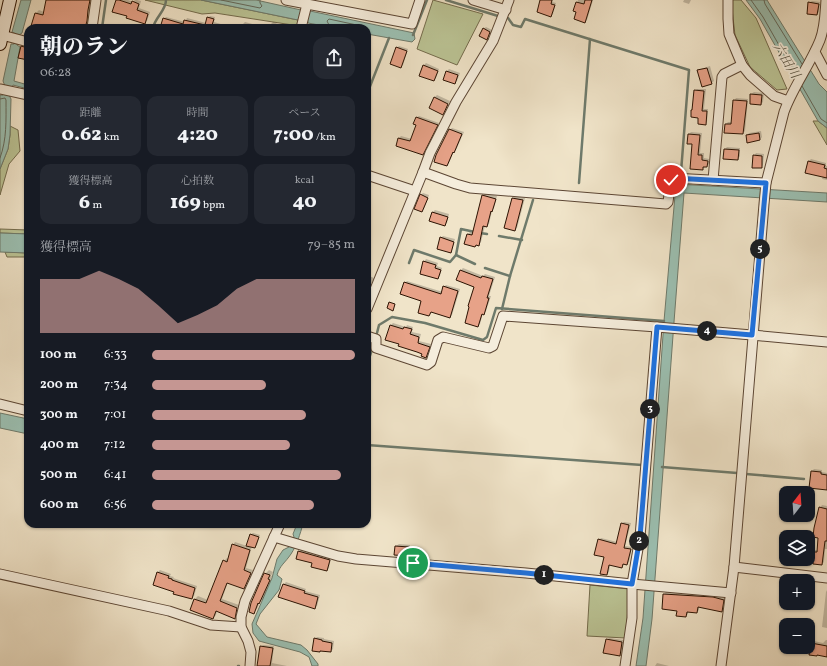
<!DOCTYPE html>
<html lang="ja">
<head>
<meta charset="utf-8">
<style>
  body { margin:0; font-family:Vollkorn,"Noto Serif JP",serif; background:#242831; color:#f1f3f6; height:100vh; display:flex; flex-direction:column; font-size:15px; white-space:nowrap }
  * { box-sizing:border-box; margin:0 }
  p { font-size:13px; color:#9ea1a6 }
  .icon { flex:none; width:22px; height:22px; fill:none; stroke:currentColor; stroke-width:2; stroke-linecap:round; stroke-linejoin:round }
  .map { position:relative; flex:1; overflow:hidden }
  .details { position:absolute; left:24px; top:24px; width:347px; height:504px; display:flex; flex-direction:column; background:#171b24; border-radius:12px; box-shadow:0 1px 3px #0004 }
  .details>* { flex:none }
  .needle { width:26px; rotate:17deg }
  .buttons { position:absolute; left:779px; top:486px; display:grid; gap:8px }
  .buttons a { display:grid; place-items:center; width:36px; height:36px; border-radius:8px; background:#171b24; box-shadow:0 1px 3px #0004; font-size:20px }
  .pin { position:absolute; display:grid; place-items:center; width:34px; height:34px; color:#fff; margin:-17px; border:2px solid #fff; border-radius:50%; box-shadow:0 1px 4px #0007 }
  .km { position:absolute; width:20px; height:20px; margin:-10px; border-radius:50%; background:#222; color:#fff; font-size:11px; line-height:20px; text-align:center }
  .round { display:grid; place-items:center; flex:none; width:42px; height:42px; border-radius:12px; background:#242831 }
  .overview { display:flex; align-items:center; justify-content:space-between; height:68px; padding:0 16px }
  h1 { font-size:22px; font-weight:800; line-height:30px }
  .metrics { display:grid; grid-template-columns:repeat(3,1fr); gap:6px; height:68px; padding:4px 16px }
  .metrics div { display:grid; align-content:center; border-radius:10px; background:#242831; text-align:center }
  .metrics b { font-size:20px; font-weight:800 }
  .metrics small { font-size:11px; font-weight:400 }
  .metrics p { font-size:11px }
  .chart { height:112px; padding:8px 16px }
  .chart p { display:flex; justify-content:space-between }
  .chart svg { width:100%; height:72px; margin-top:4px; fill:#c59692; opacity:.7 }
  ul { padding:0 16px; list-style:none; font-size:13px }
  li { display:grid; grid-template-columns:64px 48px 1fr; align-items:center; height:30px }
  li i { height:10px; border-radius:5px; background:#c59692 }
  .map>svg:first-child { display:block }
  .green { fill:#bbc495; stroke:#736b4c }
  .water { fill:#9bbfb1; stroke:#6e7a6b }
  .shadow { fill:#0003 }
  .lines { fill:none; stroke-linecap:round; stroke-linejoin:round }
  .shore { stroke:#63685a; stroke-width:1 }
  .stream { stroke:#6e7a6b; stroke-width:2.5 }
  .building { fill:#e7a288; stroke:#2b1202 }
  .street-casing { stroke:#5c4634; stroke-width:11 }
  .secondary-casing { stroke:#2b1202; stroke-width:14 }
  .street { stroke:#f5eddc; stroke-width:9 }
  .secondary { stroke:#f5eddc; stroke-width:12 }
  .route-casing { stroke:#fff; stroke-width:8 }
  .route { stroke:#1a73e8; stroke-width:5 }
  .labels { text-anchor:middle; stroke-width:3.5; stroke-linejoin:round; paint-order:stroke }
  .water-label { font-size:13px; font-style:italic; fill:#524f3f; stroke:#f5eddc }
</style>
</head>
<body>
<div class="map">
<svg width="827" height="666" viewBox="0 0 827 666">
  <rect width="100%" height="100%" fill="#f0e4c9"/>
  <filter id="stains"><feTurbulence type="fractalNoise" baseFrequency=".005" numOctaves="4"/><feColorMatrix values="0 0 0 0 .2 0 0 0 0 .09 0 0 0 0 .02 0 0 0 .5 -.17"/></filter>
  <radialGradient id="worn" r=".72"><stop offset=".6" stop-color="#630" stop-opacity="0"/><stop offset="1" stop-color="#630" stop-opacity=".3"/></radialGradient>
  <g class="green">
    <path d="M145,0H201L298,20L299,26L215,13L202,14Z"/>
    <path d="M433,0L483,14L457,65L417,49Z"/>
    <path d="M731,0H741L756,18L787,89L777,90L750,67L735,35Z"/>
    <path d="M813,121H818L827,128V145Z"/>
    <path d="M10,126L18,130L20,151L9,164L0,195V169L8,149L10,135Z"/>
    <path d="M0,229L28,230V234L0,233Z"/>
    <path d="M5,252L28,253V257H7Z"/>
    <path d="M590,585L629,589L626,638L587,636Z"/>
  </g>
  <g class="water">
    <path d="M21,0H31L22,33L19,35L17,45L20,47L14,81L28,85V89L13,85L9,95L11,99L10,135L8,149L0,169V95H3L5,86L3,81L11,44H14L16,34L12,32Z"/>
    <path d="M201,0H256L301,10V16L298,20Z"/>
    <path d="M746,0H767L819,84L827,92V128L818,121L760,19Z"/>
    <path d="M310,11L414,33L415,39L412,42L367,34V28H335L308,23L307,17Z"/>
    <path d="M676,184L827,193V202L684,193L674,322L652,619L646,666H636L643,618L664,321Z"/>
    <path d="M0,233L28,234V253L0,252Z"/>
    <path d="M0,413L28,419V434L0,428Z"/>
    <path d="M297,524H303C300,534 297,545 291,554C285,563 280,565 277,575L282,579L279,590L260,614L256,624L267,637L301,645L307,650L318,664V666H312L309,657L300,652L259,641L253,633L252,624L272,578L277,559L283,550L289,547L294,537L293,534Z"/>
  </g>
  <g class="shadow">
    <path d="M47,0H92L90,7H91L90,17L86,28H43L36,13L39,10L44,12Z"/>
    <path d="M117,0H128L133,2L135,0H137L141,1L139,8L150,12L147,21L144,23L128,15Z"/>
    <path d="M542,0H553L552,2L556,3L553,14L551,16Z"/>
    <path d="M578,0H593L587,20L585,22L577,11H575Z"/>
    <path d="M684,0H691L689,4L683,2Z"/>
    <path d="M812,1L820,2L819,12L817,14L809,3Z"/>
    <path d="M210,16L215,17L214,22L224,25L223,28H161L164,19L166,17L185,22L187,18L206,23L208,18Z"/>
    <path d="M245,22L267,28H241L242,25Z"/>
    <path d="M273,22L288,28H268L270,25Z"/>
    <path d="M486,27L492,30L489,36L487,38L483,29Z"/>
    <path d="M399,46L408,49L403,65L401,67L397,48Z"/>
    <path d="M426,63L439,69L436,78L434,80L423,66Z"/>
    <path d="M710,66L714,81L711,83L698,71L701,69Z"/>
    <path d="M449,69L460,73L457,81L455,83L444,79L447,71Z"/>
    <path d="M697,89H706L704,109H708L707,122L705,124L695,91Z"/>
    <path d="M754,92L764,93L763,102L761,104L751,94Z"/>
    <path d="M437,95L450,101L445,111L443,114L435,97Z"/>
    <path d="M736,98L748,99L745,131L743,133L726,124L728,122H732L734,101Z"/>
    <path d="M419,116L439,123L425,152L423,154L397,146L399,138L401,136L412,139L418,124L416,118Z"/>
    <path d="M452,128L464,132L456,150L454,151L449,163L447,165L450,130Z"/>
    <path d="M761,131L762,137L760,140L747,136L749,133Z"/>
    <path d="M691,132L702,133L700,153H704V158L709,159V164L702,169L689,134Z"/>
    <path d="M727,147L740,148V156L738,159L725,149Z"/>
    <path d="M756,153L764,154L763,165L761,167L754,156Z"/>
    <path d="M811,159L826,163V166H827V180L822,179L823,176L809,161Z"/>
    <path d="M423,193L429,195L424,209L421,211V195Z"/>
    <path d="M485,193L497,196L494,208L492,211L489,224L486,226H485L481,242L479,244H466L468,234L470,232L474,233L483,196Z"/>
    <path d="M515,196L525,198L517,228L514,230L513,198Z"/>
    <path d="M435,210L449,214L447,223L444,225L430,220L433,212Z"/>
    <path d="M443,236L455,239L452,249L450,252L441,238Z"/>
    <path d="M426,259L438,263L437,266L442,268L440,276L438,278L424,262Z"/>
    <path d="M463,268L483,276L485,274L495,277L489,296H491L486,311L484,314L483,313L480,324L478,326L476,287L461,270Z"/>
    <path d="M367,275L374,278L367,295Z"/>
    <path d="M407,281L443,292L444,287L446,285L460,289L452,315L450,317L432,311L429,315L422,301L405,283Z"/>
    <path d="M393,323L406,327L407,325L413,327L412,332L421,334L419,341L431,344L428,354L426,356L423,354L400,343L386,339L391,325Z"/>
    <path d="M367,339L371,341L367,351Z"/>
    <path d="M814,469L822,470V472L827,473V489L812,471Z"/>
    <path d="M822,505L827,506V549H825L824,562L822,564L812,552L815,550H818L820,508Z"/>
    <path d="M624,522L631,523L625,546L632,547L629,562L627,564H624L622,567L610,565L609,572L607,574L605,556L599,540L601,538L617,542L621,524Z"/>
    <path d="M253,533L260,535L257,545L255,547L252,546L246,568L253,570L246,585L244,588L228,582L222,599L239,605L237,615L235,617L217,611L216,615L213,618L191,610L195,599L198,596L208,600L224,561L227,558L228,559L233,545L235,542L247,546L250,535Z"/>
    <path d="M399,544L410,545V553L407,555L396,554V546Z"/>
    <path d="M301,550L331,558L329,568L327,570L313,562L299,552Z"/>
    <path d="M160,570L171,574L170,576L174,577L173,578L197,586L194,596L191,598L175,591L158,572Z"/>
    <path d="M269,570L273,572L271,576H272L263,599L260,602L257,609L253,612L265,574Z"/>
    <path d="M286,582L306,589L305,591L320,595L317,606L314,608L284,584Z"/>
    <path d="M827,590V628L822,627L826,592Z"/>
    <path d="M666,592L687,594L688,593L725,598L724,609L722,611L699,606V610L697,612L688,611V614L686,616L664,594Z"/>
    <path d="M317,637L324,638V639L334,641L333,649L331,651L315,639Z"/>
    <path d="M609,638L624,640L622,653L620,655L607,640Z"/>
    <path d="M826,640H827V656L818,654L817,655L810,654L812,643L814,641L823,643Z"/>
    <path d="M263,645L274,646L272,663L287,666H258L261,647Z"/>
    <path d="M657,663L669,666H655Z"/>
  </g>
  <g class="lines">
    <g class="shore">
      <path d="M221,0L260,8L262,6L260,3V0"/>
      <path d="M751,0L763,17L796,75"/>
      <path d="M764,0L765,4L802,64"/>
      <path d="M330,28L329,25L327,21L329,19L366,27L367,28V30"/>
      <path d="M802,86L821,119L827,123"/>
      <path d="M0,99L5,98L6,100C6,120 7,139 0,158"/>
    </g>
    <g class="stream">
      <path d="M446,0L498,16"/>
      <path d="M508,18L513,25L521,27L525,19L689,70L681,172"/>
      <path d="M102,28L106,0"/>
      <path d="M153,28C155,17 166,11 166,0"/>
      <path d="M413,35L427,0"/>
      <path d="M367,94L389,38"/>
      <path d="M579,183L590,39"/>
      <path d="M480,233L487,234"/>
      <path d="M499,236L522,240"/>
      <path d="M456,255L475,264"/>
      <path d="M409,263L414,250L450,262L456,255L461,229L475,232"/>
      <path d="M485,268L510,276"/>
      <path d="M502,309L510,276L533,200"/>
      <path d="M377,333L379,325L392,317L425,323L483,340L487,337L496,308L664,321"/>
      <path d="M367,365L373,346"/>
      <path d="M367,445L642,465"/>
      <path d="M662,467L737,473"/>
      <path d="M746,474L804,479"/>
      <path d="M238,666H239"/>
    </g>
  </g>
  <g class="building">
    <path d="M46,0H90L88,10L87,21L85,28H39L31,26L35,13L43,15Z"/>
    <path d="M116,0H119L131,4L132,1L139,4L137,10L148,14L145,24L126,18L127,16L112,12Z"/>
    <path d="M540,0H552L551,4L555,5L551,17L537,12Z"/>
    <path d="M585,0H592L585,23L574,19L576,12L573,11L576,2L584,4Z"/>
    <path d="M808,2L819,4L817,15L807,14Z"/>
    <path d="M207,17L214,19L211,28H160L163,18L183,24L184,20L205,25Z"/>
    <path d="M483,28L490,32L487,40L479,36Z"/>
    <path d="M21,46L28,48V60L18,58Z"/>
    <path d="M396,47L407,51L401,68L390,64Z"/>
    <path d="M423,65L438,71L434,81L419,76Z"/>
    <path d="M707,68L712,84L702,87L697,70Z"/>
    <path d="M446,71L458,75L455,84L443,80Z"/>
    <path d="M694,90L704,91L702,111H707L706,125L698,124V118L691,117V110H692Z"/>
    <path d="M750,94L762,95L761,105L750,104Z"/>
    <path d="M434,97L448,104L443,115L429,108Z"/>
    <path d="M733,100L747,101L743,134L724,133L725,124H731Z"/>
    <path d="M416,117L438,125L423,155L396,146L398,138L410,141L416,125L413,124Z"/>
    <path d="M449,129L462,134L454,153L453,152L447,166L434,162L436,155Z"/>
    <path d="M759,133L760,140L747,143L746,135Z"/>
    <path d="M688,134L700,135L698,155H702V160L708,161L707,167H703V170L690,169L692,144H687Z"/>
    <path d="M724,149L739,150L738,160L723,159Z"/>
    <path d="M753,155L762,156V168H752Z"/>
    <path d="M808,161L825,165L824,168L827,169V178L805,173Z"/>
    <path d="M420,194L428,198L422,212L414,209Z"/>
    <path d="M482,195L496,199L492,212L491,211L487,227L483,226L479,246L476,245L475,247L464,244L467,234L472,235Z"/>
    <path d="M512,198L523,200L515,231L504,228Z"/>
    <path d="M432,212L448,217L445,226L429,221Z"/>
    <path d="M440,237L454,242L451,253L437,249Z"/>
    <path d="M423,261L436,265L435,268L441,270L438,279L420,274Z"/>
    <path d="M460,270L481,278L482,276L493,279L487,298H489L484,315L482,314L478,327L465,323L469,307L468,306L474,287L456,280Z"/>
    <path d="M404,282L441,294L443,286L458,291L450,318L431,312L429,316L418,313L421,301L400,294Z"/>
    <path d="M389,302L395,304L393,311L387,308Z"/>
    <path d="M390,325L403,329L404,327L412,329L410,334L419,337L418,343L430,347L426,358L421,356L422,354L417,352L398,346L399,344L385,340Z"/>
    <path d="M811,471L821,472V474L827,475V490L809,488Z"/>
    <path d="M819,507L827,509V541H825L822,565L813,564V562H810L811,552H817L818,538L813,537L814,528Z"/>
    <path d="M621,523L629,525L624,548L631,549L627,565L623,564L622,568L609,565L607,575L600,574L604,557L594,555L598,539L616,544Z"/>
    <path d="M250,534L259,537L255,548L246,546Z"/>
    <path d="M232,544L250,550L244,570L251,573L244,589L227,583L220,601L237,608L235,619L216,611L213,619L190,610L194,599L206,603L223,560L227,562Z"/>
    <path d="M395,546L409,547L408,556L394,555Z"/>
    <path d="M298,551L330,560L327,571L311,567L312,563L296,559Z"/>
    <path d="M157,572L169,576L168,578L172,579V580L195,588L192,599L173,594L174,592L153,585Z"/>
    <path d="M264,573L270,575L268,579L270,580L259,604L258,603L254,614L249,612L251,603Z"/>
    <path d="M283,584L305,591L304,593L318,597L315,609L278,597Z"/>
    <path d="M663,594L713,597L724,600L722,612L698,607L697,613L687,612L686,617L676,616L677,611L662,609Z"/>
    <path d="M314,638L322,640V641L332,643L331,652L320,651V652L312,651Z"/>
    <path d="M606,639L622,642L620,656L603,653Z"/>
    <path d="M811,643L827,646V657L817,655V656L809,655Z"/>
    <path d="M260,646L273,648L270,666H257Z"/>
  </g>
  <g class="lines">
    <g class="street-casing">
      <g id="street">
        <path d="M286,0L412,24L420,0"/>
        <path d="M473,0L506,10"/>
        <path d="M728,0V19L729,34L742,65L750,75L774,96L788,101"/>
        <path d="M92,28L96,0"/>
        <path d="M301,28L307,4"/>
        <path d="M2,35L28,42"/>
        <path d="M815,52L827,75"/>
        <path d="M0,89L28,95"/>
        <path d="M423,172L456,184L470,188L666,204L668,202L671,180L673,178L766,183"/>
        <path d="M367,175L415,191"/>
        <path d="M713,180L722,77L724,74L742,65"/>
        <path d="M367,309L423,172L430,153L456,102L493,41L509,0"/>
        <path d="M367,336L376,339V348L427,365L431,362L438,340L443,337L489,348L493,346L503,316L657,327"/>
        <path d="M0,404L28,411"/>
        <path d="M274,537L338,556L356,559L526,573L632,584L731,593"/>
        <path d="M734,567L827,578"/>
        <path d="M0,574L169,611L211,625L241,627"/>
        <path d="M250,666L251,652L248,641L241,627V617L245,601L280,524"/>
        <path d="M625,666L632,618V584L640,537L657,327L752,335L827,342"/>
        <path d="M721,666L734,567L764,204L766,183L784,112C793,87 810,65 820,40C825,27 825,13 826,0"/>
      </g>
    </g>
    <g class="secondary-casing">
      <path id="secondary" d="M0,44L10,0"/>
    </g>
    <use href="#street" class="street"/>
    <use href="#secondary" class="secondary"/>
  </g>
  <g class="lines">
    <g class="route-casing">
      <path id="route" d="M413,563L526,573L632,584L640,537L657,327L752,335L766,183L673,178L671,180"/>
    </g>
    <use href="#route" class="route"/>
  </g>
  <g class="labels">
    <g class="water-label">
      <text transform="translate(787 60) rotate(58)" y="5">六田川</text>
    </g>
  </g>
  <rect width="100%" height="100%" filter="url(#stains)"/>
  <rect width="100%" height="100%" fill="url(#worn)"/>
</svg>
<div class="buttons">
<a><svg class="needle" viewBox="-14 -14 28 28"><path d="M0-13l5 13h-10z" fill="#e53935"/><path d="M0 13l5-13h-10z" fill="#9ea1a6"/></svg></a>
<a><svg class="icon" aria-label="layers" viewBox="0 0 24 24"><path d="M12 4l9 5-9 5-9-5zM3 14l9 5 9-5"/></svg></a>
<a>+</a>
<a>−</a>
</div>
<div class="pin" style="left:413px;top:563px;background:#1e9e55"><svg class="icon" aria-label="arrive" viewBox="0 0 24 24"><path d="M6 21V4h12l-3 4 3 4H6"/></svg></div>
<div class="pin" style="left:671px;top:180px;background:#d93025"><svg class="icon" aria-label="check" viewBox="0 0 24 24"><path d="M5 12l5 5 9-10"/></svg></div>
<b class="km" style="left:544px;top:575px">1</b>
<b class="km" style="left:639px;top:541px">2</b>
<b class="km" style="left:650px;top:409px">3</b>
<b class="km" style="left:707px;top:331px">4</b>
<b class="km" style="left:760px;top:249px">5</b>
<section class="details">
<div class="overview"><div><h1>朝のラン</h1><p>06:28</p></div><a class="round"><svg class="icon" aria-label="share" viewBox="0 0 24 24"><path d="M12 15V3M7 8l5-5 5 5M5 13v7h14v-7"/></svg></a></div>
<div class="metrics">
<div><p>距離</p><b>0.62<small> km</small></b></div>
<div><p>時間</p><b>4:20</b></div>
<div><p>ペース</p><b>7:00<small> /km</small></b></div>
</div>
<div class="metrics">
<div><p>獲得標高</p><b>6<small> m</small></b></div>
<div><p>心拍数</p><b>169<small> bpm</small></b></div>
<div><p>kcal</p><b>40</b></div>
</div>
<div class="chart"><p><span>獲得標高</span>79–85 m</p>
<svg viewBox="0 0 160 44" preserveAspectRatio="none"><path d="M0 44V11L10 11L20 11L30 6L40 11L50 17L60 27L70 38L80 33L90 27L100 17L110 11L120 11L130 11L140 11L150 11L160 11V44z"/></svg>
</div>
<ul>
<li><b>100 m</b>6:33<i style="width:100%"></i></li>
<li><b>200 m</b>7:34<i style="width:56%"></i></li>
<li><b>300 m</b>7:01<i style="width:76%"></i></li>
<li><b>400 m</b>7:12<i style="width:68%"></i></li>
<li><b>500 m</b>6:41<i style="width:93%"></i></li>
<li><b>600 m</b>6:56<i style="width:80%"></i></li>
</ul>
</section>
</div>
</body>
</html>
